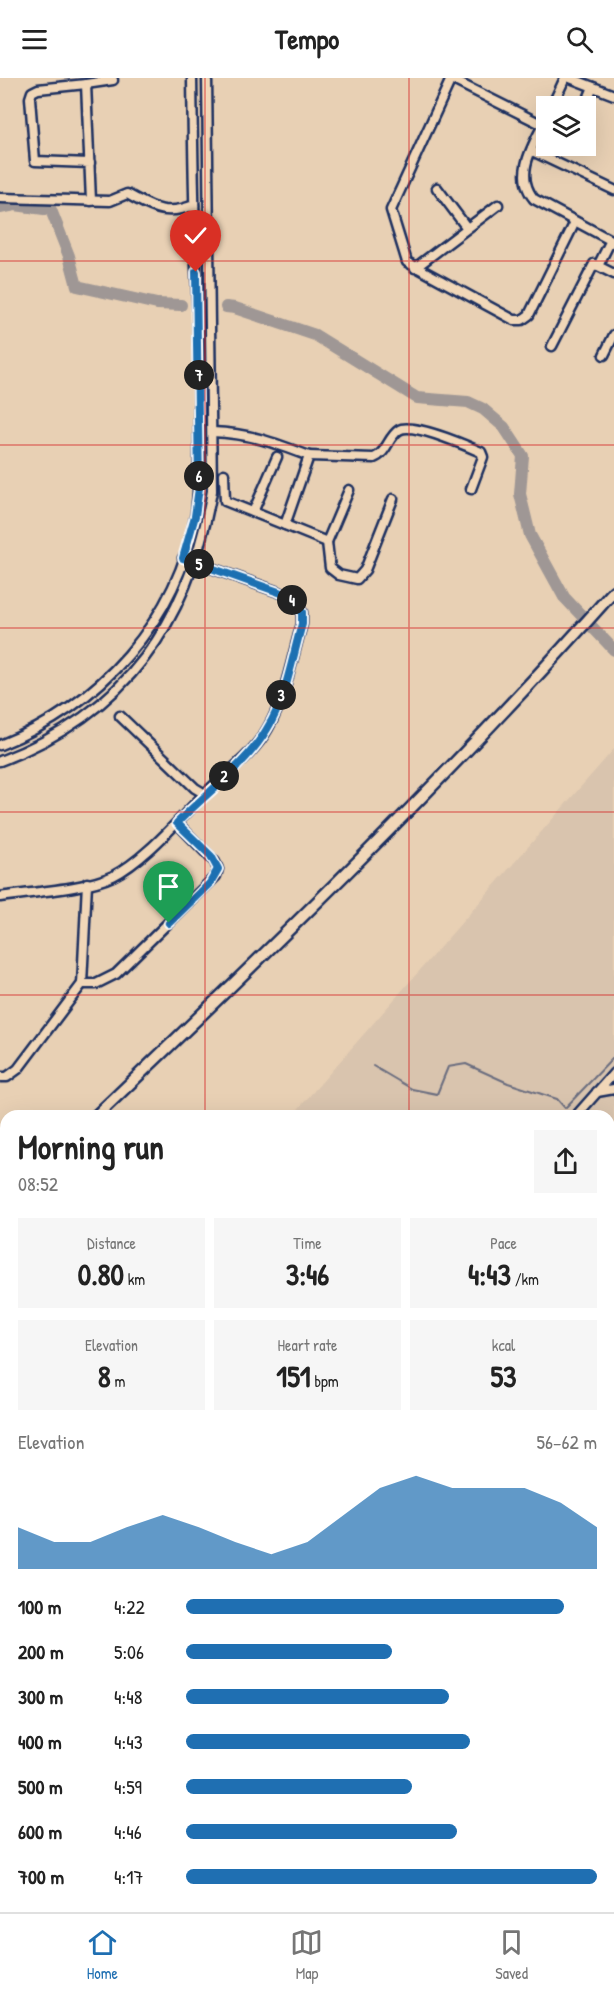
<!DOCTYPE html>
<html lang="en">
<head>
<meta charset="utf-8">
<style>
  body { margin:0; font-family:"Patrick Hand",sans-serif; background:#f6f6f6; color:#222; height:100vh; display:flex; flex-direction:column; font-size:22px; white-space:nowrap }
  * { box-sizing:border-box; margin:0 }
  p { font-size:20px; color:#767676 }
  .icon { flex:none; width:33px; height:33px; fill:none; stroke:currentColor; stroke-width:2; stroke-linecap:round; stroke-linejoin:round }
  .map { position:relative; flex:1; overflow:hidden }
  .side { position:absolute; left:0px; top:1032px; width:615px; height:802px; display:flex; flex-direction:column; background:#fff; border-radius:18px 18px 0 0; box-shadow:0 6px 24px #0002 }
  .side>* { flex:none }
  .fabs { position:absolute; left:536px; top:18px; display:grid; gap:12px }
  .fabs a { display:grid; place-items:center; width:60px; height:60px; border-radius:0px; background:#fff; box-shadow:0 6px 24px #0002; font-size:30px }
  .pin { position:absolute; display:grid; place-items:center; width:51px; height:51px; color:#fff; margin:-62px -26px; border-radius:50% 50% 50% 0; rotate:-45deg; box-shadow:0 0 6px #0007 }
  .pin .icon { rotate:45deg }
  .km { position:absolute; width:30px; height:30px; margin:-15px; border-radius:50%; background:#222; color:#fff; font-size:16px; line-height:30px; text-align:center }
  .round { display:grid; place-items:center; flex:none; width:63px; height:63px; border-radius:0px; background:#f6f6f6 }
  .headline { display:flex; align-items:center; justify-content:space-between; height:102px; padding:0 18px }
  h1 { font-size:33px; font-weight:700; line-height:45px }
  .figures { display:grid; grid-template-columns:repeat(3,1fr); gap:9px; height:102px; padding:6px 18px }
  .figures div { display:grid; align-content:center; border-radius:0px; background:#f6f6f6; text-align:center }
  .figures b { font-size:30px; font-weight:700 }
  .figures small { font-size:16px; font-weight:400 }
  .figures p { font-size:16px }
  .chart { height:168px; padding:12px 18px }
  .chart p { display:flex; justify-content:space-between }
  .chart svg { width:100%; height:108px; margin-top:6px; fill:#1f6fb2; opacity:.7 }
  ul { padding:0 18px; list-style:none; font-size:20px }
  li { display:grid; grid-template-columns:96px 72px 1fr; align-items:center; height:45px }
  li i { height:15px; border-radius:8px; background:#1f6fb2 }
  header { display:flex; justify-content:space-between; align-items:center; height:78px; padding:0 18px; background:#fff; font-size:27px; font-weight:700 }
  .tab-bar { display:flex; justify-content:space-around; align-items:center; height:84px; border-top:2px solid #e0e0e0; background:#fff; font-size:16px; color:#767676 }
  .tab-bar a { display:grid; justify-items:center; gap:3px }
  .tab-bar .on { color:#1f6fb2 }
  .map>svg:first-child { display:block }
  .built { fill:#d9c4ae }
  .green { fill:#cab9a8; stroke:#727483; stroke-width:1.5 }
  .lines { fill:none; stroke-linecap:round; stroke-linejoin:round }
  .stream { stroke:#6a6d7f; stroke-width:2 }
  .river { stroke:#9f9795; stroke-width:12 }
  .minor-casing { stroke:#1b2f5e; stroke-width:13 }
  .major-casing { stroke:#1b2f5e; stroke-width:15 }
  .minor { stroke:#f1d7b8; stroke-width:8 }
  .major { stroke:#f1d7b8; stroke-width:10 }
  .route-casing { stroke:#fff; stroke-width:12 }
  .route { stroke:#1f6fb2; stroke-width:8 }
  .grid { fill:none; stroke:#d62828; stroke-width:1.5; stroke-opacity:0.55 }
</style>
</head>
<body>
<header><svg class="icon" aria-label="menu" viewBox="0 0 24 24"><path d="M4 6h16M4 12h16M4 18h16"/></svg>Tempo<svg class="icon" aria-label="search" viewBox="0 0 24 24"><circle cx="10" cy="10" r="6"/><path d="M15 15l6 6"/></svg></header>
<div class="map">
<svg width="614" height="1834" viewBox="0 0 614 1834">
  <rect width="100%" height="100%" fill="#e8d0b4"/>
  <filter id="ink" filterUnits="userSpaceOnUse"><feTurbulence type="fractalNoise" baseFrequency=".0167" numOctaves="2"/><feDisplacementMap in="SourceGraphic" scale="12" xChannelSelector="R" yChannelSelector="G"/><feConvolveMatrix kernelMatrix="1 2 1 2 8 2 1 2 1" color-interpolation-filters="sRGB"/></filter>
  <g filter="url(#ink)">
    <g class="built">
      <path d="M614,671V1126L609,1122V1038H292Z"/>
      <path d="M614,1187V1239L609,1235V1193Z"/>
    </g>
    <g class="green">
      <path d="M609,1122L614,1126V1187L609,1193Z"/>
      <path d="M0,1249H6V1335L4,1315L0,1312Z"/>
      <path d="M0,1457L6,1459V1563L0,1562Z"/>
    </g>
    <g class="lines">
      <path class="stream" d="M373,988L412,1011L437,1016L448,989L466,986L508,1005L557,1021L565,1030L614,979"/>
      <g class="river">
        <path d="M0,130L15,127L51,132L69,178L77,208L157,226L181,227"/>
        <path d="M226,229L235,230L315,257L417,320L468,324L483,331L504,349L523,378L520,416L530,457L564,519L614,572"/>
      </g>
      <g class="minor-casing">
        <g id="minor">
          <path d="M449,0L543,47"/>
          <path d="M570,0L614,17"/>
          <path d="M451,1L391,132L407,184L514,242H522L529,237L575,144"/>
          <path d="M86,6L113,2"/>
          <path d="M552,28L565,0"/>
          <path d="M585,28L593,9"/>
          <path d="M546,41C534,66 513,96 534,121L614,164"/>
          <path d="M532,73L614,112"/>
          <path d="M90,85L35,83L30,20L32,14L38,11L86,6L91,123"/>
          <path d="M437,110L467,150"/>
          <path d="M0,120L110,123L127,116C152,129 164,139 194,127"/>
          <path d="M598,188L611,162"/>
          <path d="M415,190L498,127"/>
          <path d="M552,268L594,186L614,196"/>
          <path d="M604,277L614,257"/>
          <path d="M212,354C249,355 275,365 309,378L285,447L327,464L349,412"/>
          <path d="M309,378L374,380C387,375 388,359 399,352C412,344 467,368 481,374L483,379L471,411"/>
          <path d="M224,396L225,423L285,447"/>
          <path d="M253,434L277,379"/>
          <path d="M327,464L330,490L339,497L357,501L365,492L393,421"/>
          <path d="M120,638L195,710L205,716"/>
          <path d="M0,667C99,628 178,543 196,435C200,405 199,375 199,345C199,302 199,260 197,218C194,145 193,73 192,0"/>
          <path d="M0,683C127,635 189,544 212,413L207,0"/>
          <path d="M0,819C31,814 86,811 113,798C146,781 178,742 205,716C226,695 253,677 268,650C286,619 292,579 302,546V534L287,517L183,480"/>
          <path d="M82,906H96L116,896L216,798L218,791L215,784L177,745"/>
          <path d="M0,999H7L18,991L82,906L87,805"/>
          <path d="M597,1014L614,1011"/>
          <path d="M576,1038L614,995"/>
          <path d="M609,1378L614,1374"/>
          <path d="M609,1422H614"/>
          <path d="M0,1447L6,1450"/>
          <path d="M609,1553L614,1554"/>
          <path d="M609,1591L614,1592"/>
          <path d="M609,1717L614,1719"/>
        </g>
      </g>
      <g class="major-casing">
        <g id="major">
          <path d="M96,1038C274,868 451,697 614,513"/>
          <path d="M0,1125L6,1119"/>
        </g>
      </g>
      <use href="#minor" class="minor"/>
      <use href="#major" class="major"/>
    </g>
  </g>
  <g class="lines" filter="url(#ink)">
    <g class="route-casing">
      <path id="route" d="M169,845L210,805L218,791L211,778L177,745C206,715 247,686 267,651C286,621 292,580 302,546V534L287,517L183,480L195,438L199,410L196,194"/>
    </g>
    <use href="#route" class="route"/>
  </g>
  <path class="grid" d="M205,0V1038M409,0V1038M0,183H614M0,367H614M0,550H614M0,734H614M0,917H614M0,1100H6M609,1100H614M0,1284H6M609,1284H614M0,1467H6M609,1467H614M0,1651H6M609,1651H614M205,1828V1834M409,1828V1834"/>
</svg>
<div class="fabs">
<a><svg class="icon" aria-label="layers" viewBox="0 0 24 24"><path d="M12 4l9 5-9 5-9-5zM3 14l9 5 9-5"/></svg></a>
</div>
<div class="pin" style="left:169px;top:845px;background:#1e9e55"><svg class="icon" aria-label="arrive" viewBox="0 0 24 24"><path d="M6 21V4h12l-3 4 3 4H6"/></svg></div>
<div class="pin" style="left:196px;top:194px;background:#d93025"><svg class="icon" aria-label="check" viewBox="0 0 24 24"><path d="M5 12l5 5 9-10"/></svg></div>
<b class="km" style="left:224px;top:698px">2</b>
<b class="km" style="left:281px;top:617px">3</b>
<b class="km" style="left:292px;top:522px">4</b>
<b class="km" style="left:199px;top:486px">5</b>
<b class="km" style="left:199px;top:398px">6</b>
<b class="km" style="left:199px;top:297px">7</b>
<section class="side">
<div class="headline"><div><h1>Morning run</h1><p>08:52</p></div><a class="round"><svg class="icon" aria-label="share" viewBox="0 0 24 24"><path d="M12 15V3M7 8l5-5 5 5M5 13v7h14v-7"/></svg></a></div>
<div class="figures">
<div><p>Distance</p><b>0.80<small> km</small></b></div>
<div><p>Time</p><b>3:46</b></div>
<div><p>Pace</p><b>4:43<small> /km</small></b></div>
</div>
<div class="figures">
<div><p>Elevation</p><b>8<small> m</small></b></div>
<div><p>Heart rate</p><b>151<small> bpm</small></b></div>
<div><p>kcal</p><b>53</b></div>
</div>
<div class="chart"><p><span>Elevation</span>56–62 m</p>
<svg viewBox="0 0 160 44" preserveAspectRatio="none"><path d="M0 44V27L10 33L20 33L30 27L40 22L50 27L60 33L70 38L80 33L90 22L100 11L110 6L120 11L130 11L140 11L150 17L160 27V44z"/></svg>
</div>
<ul>
<li><b>100 m</b>4:22<i style="width:92%"></i></li>
<li><b>200 m</b>5:06<i style="width:50%"></i></li>
<li><b>300 m</b>4:48<i style="width:64%"></i></li>
<li><b>400 m</b>4:43<i style="width:69%"></i></li>
<li><b>500 m</b>4:59<i style="width:55%"></i></li>
<li><b>600 m</b>4:46<i style="width:66%"></i></li>
<li><b>700 m</b>4:17<i style="width:100%"></i></li>
</ul>
</section>
</div>
<nav class="tab-bar">
<a class="on"><svg class="icon" aria-label="home" viewBox="0 0 24 24"><path d="M3 11l9-7 9 7M6 9v11h12V9"/></svg>Home</a>
<a><svg class="icon" aria-label="map" viewBox="0 0 24 24"><path d="M3 6l6-2 6 2 6-2v14l-6 2-6-2-6 2zM9 4v14M15 6v14"/></svg>Map</a>
<a><svg class="icon" aria-label="saved" viewBox="0 0 24 24"><path d="M7 4h10v16l-5-4-5 4z"/></svg>Saved</a>
</nav>
</body>
</html>
